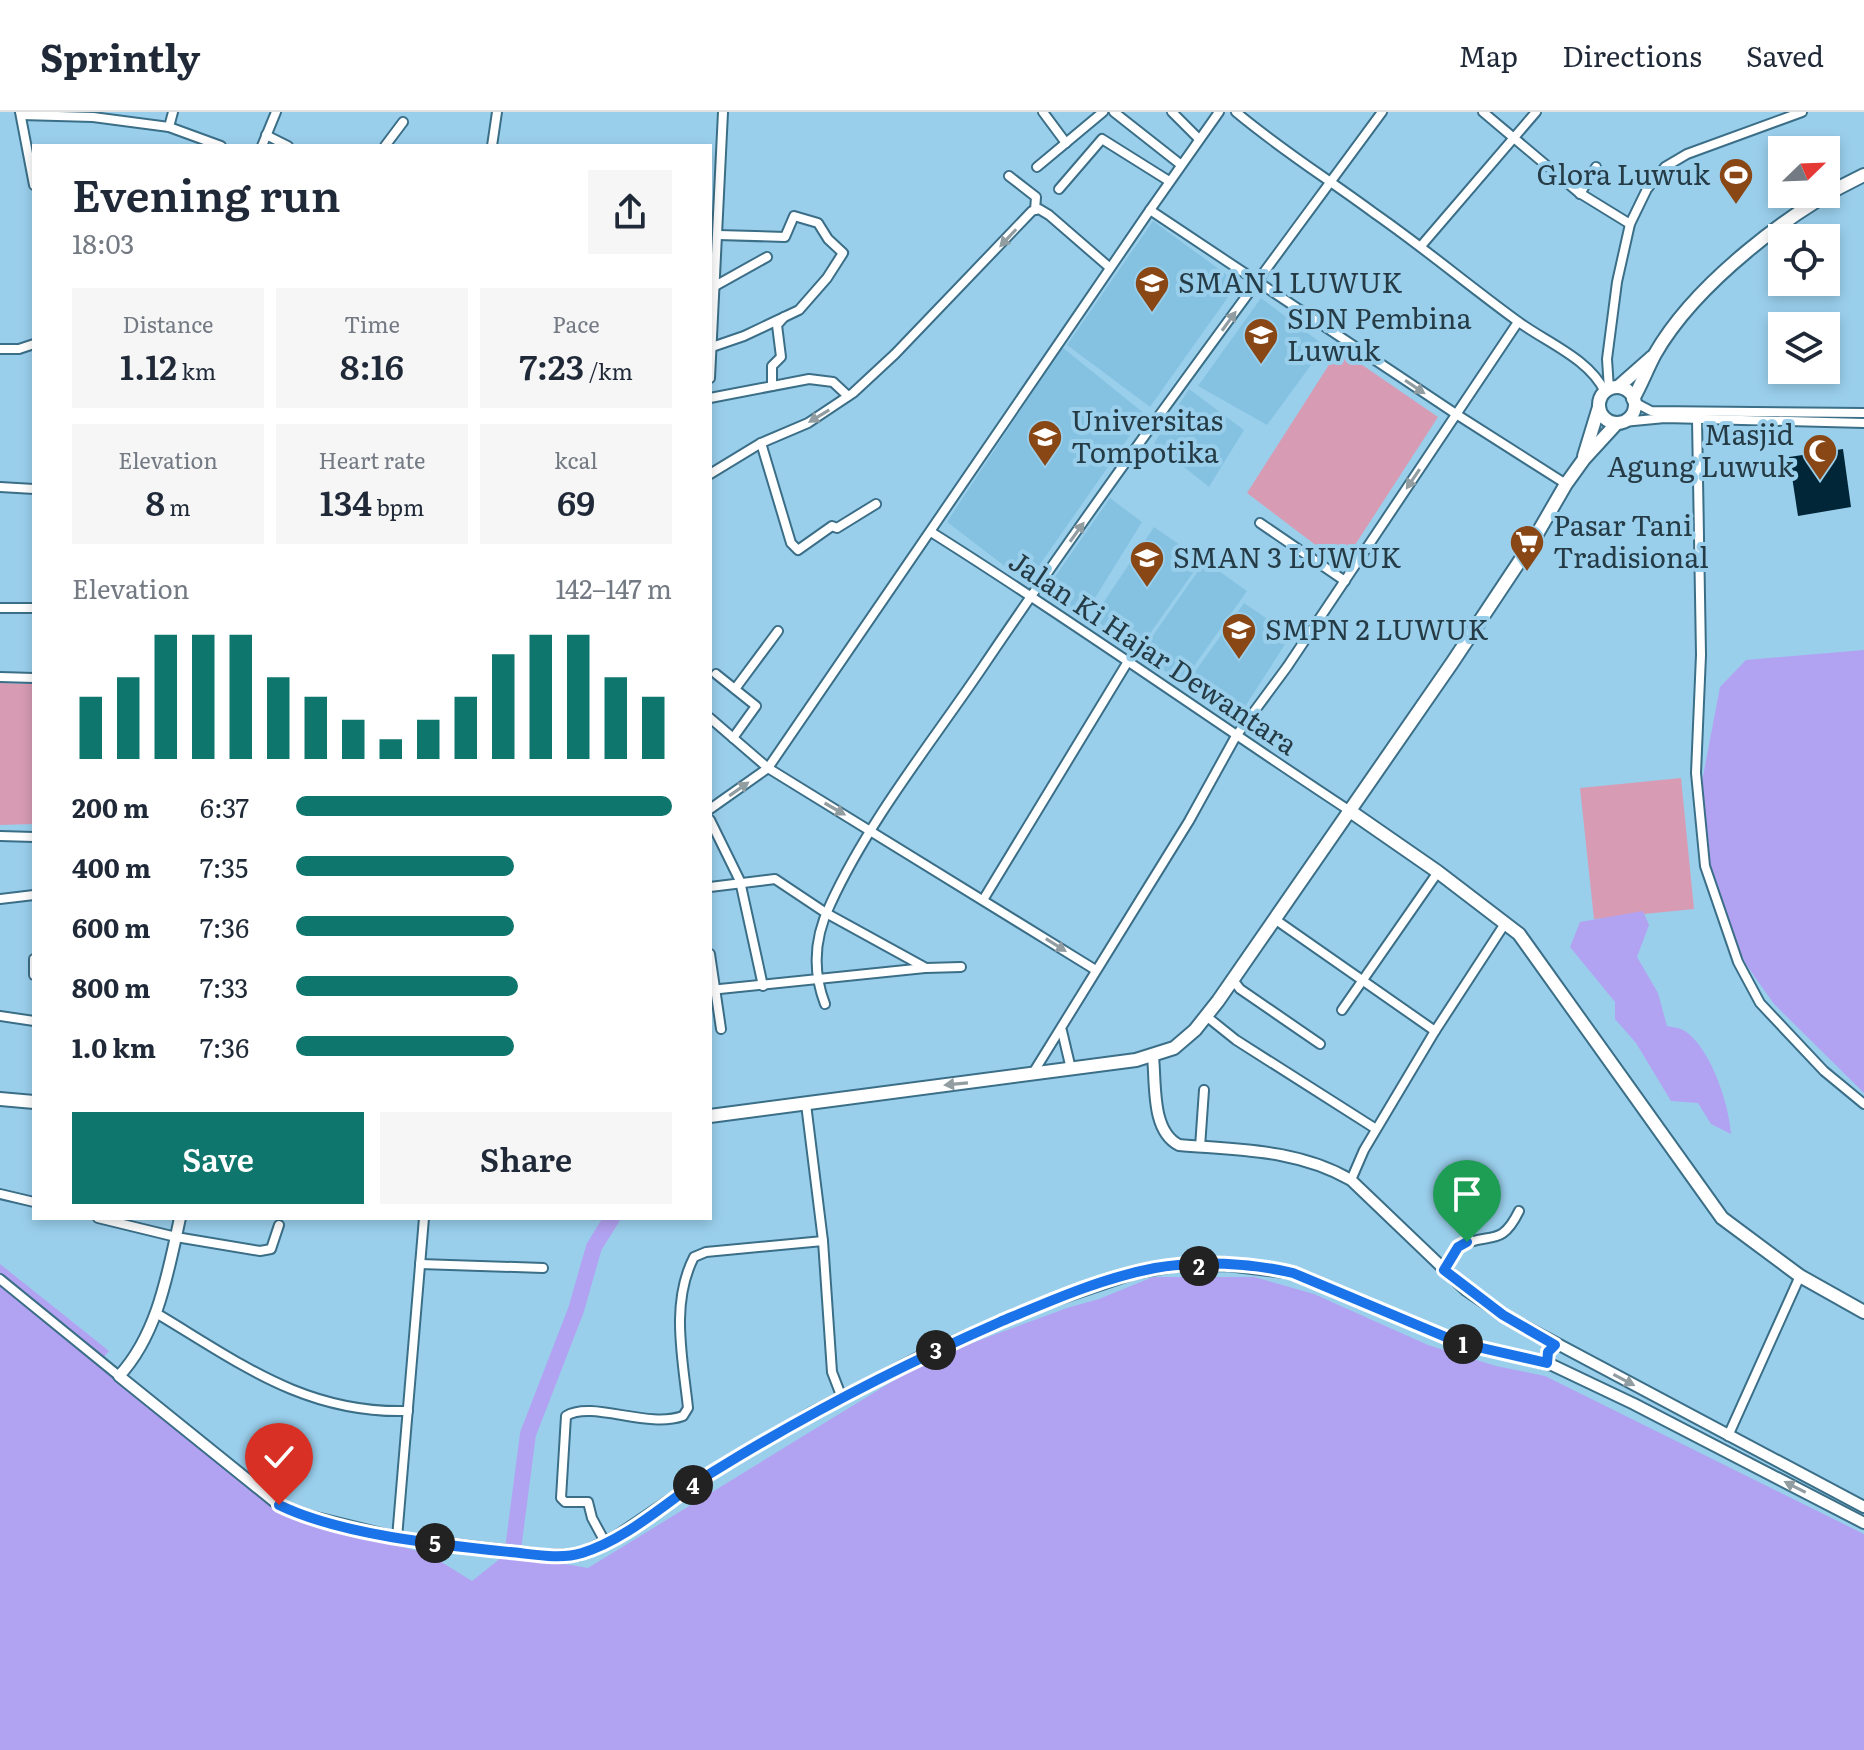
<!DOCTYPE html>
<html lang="en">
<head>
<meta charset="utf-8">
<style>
  body { margin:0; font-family:Literata,serif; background:#f6f6f7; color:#1f2937; height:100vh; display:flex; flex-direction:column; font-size:30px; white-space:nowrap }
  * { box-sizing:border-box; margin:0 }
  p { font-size:26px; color:#747a83 }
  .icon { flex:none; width:44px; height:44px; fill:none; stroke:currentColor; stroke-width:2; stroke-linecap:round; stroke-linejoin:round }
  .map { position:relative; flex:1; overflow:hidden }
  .side { position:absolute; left:32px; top:32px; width:680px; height:1076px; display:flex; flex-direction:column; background:#fff; border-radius:0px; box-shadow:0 4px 12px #0003 }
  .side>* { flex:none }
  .needle { width:52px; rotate:67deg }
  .tools { position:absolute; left:1768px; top:24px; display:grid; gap:16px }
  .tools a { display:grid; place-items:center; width:72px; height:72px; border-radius:0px; background:#fff; box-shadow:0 4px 12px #0003; font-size:40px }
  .pin { position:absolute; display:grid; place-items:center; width:68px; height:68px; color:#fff; margin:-82px -34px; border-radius:50% 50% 50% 0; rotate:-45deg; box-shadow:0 0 8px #0007 }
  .pin .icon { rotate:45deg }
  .km { position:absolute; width:40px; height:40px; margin:-20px; border-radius:50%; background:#222; color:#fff; font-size:22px; line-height:40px; text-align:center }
  .round { display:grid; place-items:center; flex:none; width:84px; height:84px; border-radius:0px; background:#f6f6f7 }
  .summary { display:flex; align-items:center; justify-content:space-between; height:136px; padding:0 40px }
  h1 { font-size:44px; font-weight:600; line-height:60px }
  .stats { display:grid; grid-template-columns:repeat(3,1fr); gap:12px; height:136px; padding:8px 40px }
  .stats div { display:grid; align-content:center; border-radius:0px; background:#f6f6f7; text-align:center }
  .stats b { font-size:34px; font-weight:600 }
  .stats small { font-size:22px; font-weight:400 }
  .stats p { font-size:22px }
  .chart { height:224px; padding:16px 40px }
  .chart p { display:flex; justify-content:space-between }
  .chart svg { width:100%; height:144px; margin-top:8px; stroke:#0f766e; stroke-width:6 }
  .primary-button { display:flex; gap:16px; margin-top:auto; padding:16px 40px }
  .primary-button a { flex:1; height:92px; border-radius:0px; background:#0f766e; color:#fff; font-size:32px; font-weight:600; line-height:92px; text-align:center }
  .primary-button a+a { background:#f6f6f7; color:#1f2937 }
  ul { padding:0 40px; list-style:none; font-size:26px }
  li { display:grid; grid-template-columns:128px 96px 1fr; align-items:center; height:60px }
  li i { height:20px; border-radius:10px; background:#0f766e }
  header { display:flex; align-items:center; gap:48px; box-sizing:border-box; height:112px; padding:0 40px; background:#fff; border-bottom:2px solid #e0e1e3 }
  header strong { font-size:38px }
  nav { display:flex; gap:44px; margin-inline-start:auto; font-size:28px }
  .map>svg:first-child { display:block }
  .built { fill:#85c2e2 }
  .green { fill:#d79cb4 }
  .water { fill:#b2a2f2 }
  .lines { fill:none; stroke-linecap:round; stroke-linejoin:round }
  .river { stroke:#b2a2f2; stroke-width:16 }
  .building { fill:#002638 }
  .minor-casing { stroke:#3b6e87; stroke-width:12 }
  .tertiary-casing { stroke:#3b6e87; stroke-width:14 }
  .trunk-casing { stroke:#3b6e87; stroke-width:16 }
  .minor { stroke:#fff; stroke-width:8 }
  .tertiary { stroke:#fff; stroke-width:10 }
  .trunk { stroke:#fff; stroke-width:12 }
  .oneway { fill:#929da2 }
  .route-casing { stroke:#fff; stroke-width:16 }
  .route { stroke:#1a73e8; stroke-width:10 }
  .labels { text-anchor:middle; stroke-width:8; stroke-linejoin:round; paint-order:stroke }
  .poi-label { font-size:28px; fill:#253b46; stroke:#9acfec; text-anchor:start }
  .street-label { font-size:28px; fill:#253b46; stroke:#9acfec }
</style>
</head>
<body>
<header>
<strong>Sprintly</strong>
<nav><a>Map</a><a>Directions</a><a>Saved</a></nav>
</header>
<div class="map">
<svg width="1864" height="1638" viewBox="0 0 1864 1638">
  <rect width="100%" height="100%" fill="#9acfec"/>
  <g class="built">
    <path d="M1153,109L1238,171L1150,295L1067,233Z"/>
    <path d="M1261,186L1325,234L1267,313L1198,274Z"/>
    <path d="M1062,235L1145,302L1027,471L947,410Z"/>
    <path d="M1189,277L1244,318L1209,375L1154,331Z"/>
    <path d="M1110,386L1142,410L1082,507L1045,479Z"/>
    <path d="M1154,415L1202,448L1137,540L1093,506Z"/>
    <path d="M1205,449L1247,479L1182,571L1140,542Z"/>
    <path d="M1244,491L1291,523L1234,612L1184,575Z"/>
  </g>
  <g class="green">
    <path d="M1339,237L1438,305L1342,453L1247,381Z"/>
    <path d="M0,571L34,572V712L0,713Z"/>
    <path d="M1681,666L1694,797L1594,807L1580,676Z"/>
  </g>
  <g class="water">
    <path d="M1864,538V981L1774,892L1745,851L1708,757L1699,685L1720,575L1746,548Z"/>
    <path d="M1643,799L1649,813L1637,845L1658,881L1667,914C1672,915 1680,916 1685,919C1711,937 1729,992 1731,1022L1711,1012L1698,991L1671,989L1636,931L1615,907V890L1570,835L1580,810Z"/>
    <path d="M0,1152L109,1239L98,1252L274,1396L430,1443L472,1469L502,1445H526L588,1456L929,1247L1067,1196L1099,1187L1153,1165H1254L1314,1182L1428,1233L1496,1254L1545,1264L1864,1422V1638H0Z"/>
  </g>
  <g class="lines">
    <path class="river" d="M512,1445L528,1322L576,1198L594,1135L612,1106"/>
  </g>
  <path class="building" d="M1843,337L1851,395L1798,404L1789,345Z"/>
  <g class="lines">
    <g class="minor-casing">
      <g id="minor">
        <path d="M20,0L34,73"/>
        <path d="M1043,0L1066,31"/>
        <path d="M1114,0L1180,52"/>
        <path d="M1172,0L1198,26"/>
        <path d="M1236,0C1280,37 1328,67 1374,101C1423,135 1468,173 1516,208C1545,230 1589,246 1605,280"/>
        <path d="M1483,0L1578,80L1630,112"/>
        <path d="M21,3L93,5L169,15L221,34"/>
        <path d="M169,15L173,0"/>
        <path d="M266,23L288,34"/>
        <path d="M262,34L276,0"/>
        <path d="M385,34L403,10"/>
        <path d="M492,34L497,0"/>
        <path d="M1037,55L1103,0"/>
        <path d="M1009,64L1036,85L1035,98"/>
        <path d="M1059,77L1102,27L1169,69"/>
        <path d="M1580,82L1596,55"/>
        <path d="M1150,98L1219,0"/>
        <path d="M1421,134L1536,0"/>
        <path d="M715,174L767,145"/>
        <path d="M712,235L744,224L799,198L827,166L843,141L828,127L818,111L794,104L785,125L718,123"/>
        <path d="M0,237H19L34,232"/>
        <path d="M710,266L723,0"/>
        <path d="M772,274V254L781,245L777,213L784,205"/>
        <path d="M1609,277L1607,247L1617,170L1630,112L1647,77L1665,55L1687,42L1802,0"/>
        <path d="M710,286L809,267L833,270L848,284"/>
        <path d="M1634,290L1651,299L1864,301"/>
        <path d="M1697,307L1701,543L1696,661L1705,754L1738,850L1760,891L1824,959L1864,992"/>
        <path d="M1623,310L1665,306L1864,311"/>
        <path d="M761,331L791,431L798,438L832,414L837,416L876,392"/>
        <path d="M710,362L761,331L808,311L853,281L895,242L1032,99L1039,97L1049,103L1109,155"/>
        <path d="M0,375L34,377"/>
        <path d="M1260,411L1345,469"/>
        <path d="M931,420C1073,509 1210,607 1350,699"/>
        <path d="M0,496H34"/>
        <path d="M716,562L756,594L733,626"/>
        <path d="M0,565L34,566"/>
        <path d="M735,577L778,519"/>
        <path d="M710,606L768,656L1094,857"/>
        <path d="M710,697L768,656L1150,98L1456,302L1566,372"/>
        <path d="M710,708L740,769L763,874"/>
        <path d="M0,724L34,725"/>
        <path d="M710,775L775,767L826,801L926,856L961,855"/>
        <path d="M0,787L34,783"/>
        <path d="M983,788L1127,551"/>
        <path d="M1276,808L1435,919"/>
        <path d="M710,842L721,917"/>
        <path d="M34,847V863"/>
        <path d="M1233,868L1240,877L1320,932"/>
        <path d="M710,878L925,856"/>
        <path d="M825,892C812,858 814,826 830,793C868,710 929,634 980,559C1108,369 1246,185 1382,0"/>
        <path d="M1342,898L1438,760"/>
        <path d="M0,904L34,909"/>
        <path d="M1206,904L1236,928L1376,1017"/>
        <path d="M1062,919L1071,957"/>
        <path d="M1033,961L1189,709L1236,624L1287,555L1518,210"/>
        <path d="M1200,1035L1204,978"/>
        <path d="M1351,1068L1364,1038L1435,919L1506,810"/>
        <path d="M0,1082L34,1090"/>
        <path d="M98,1106L176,1125L260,1139L271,1137L279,1113"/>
        <path d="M823,1129L832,1260L842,1286"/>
        <path d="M420,1152L543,1156"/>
        <path d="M1444,1158L1458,1135C1489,1118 1500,1138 1519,1099"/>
        <path d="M0,1167L119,1264"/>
        <path d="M156,1201C240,1251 305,1302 408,1299"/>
        <path d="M1728,1324L1800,1164"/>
        <path d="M397,1426L424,1106"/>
        <path d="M605,1430L592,1406L588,1390H565L561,1386L566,1304C592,1288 647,1317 683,1304L688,1296C683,1248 670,1191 694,1145L706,1140L823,1129L806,992"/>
      </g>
    </g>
    <g class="tertiary-casing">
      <g id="tertiary">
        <path d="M1153,945C1156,972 1151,1019 1179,1033C1238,1038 1298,1037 1351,1068L1466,1178L1503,1203L1864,1395"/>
        <path d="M180,1106C168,1160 158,1222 119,1264L279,1393L308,1404L397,1426L542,1443H578L616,1425L712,1360L812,1301L930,1240L1037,1194L1134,1161L1173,1154L1227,1153L1293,1161L1460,1231L1552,1253L1634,1292L1864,1411"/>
      </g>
    </g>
    <g class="trunk-casing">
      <g id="trunk">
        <path d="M1618,275L1652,245"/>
        <circle cx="1617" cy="293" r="18"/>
        <path d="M1633,287C1641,273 1647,257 1655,242C1695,172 1792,97 1864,63"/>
        <path d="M1584,344L1599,295"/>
        <path d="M1350,699L1438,760L1519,822L1722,1106L1800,1164L1864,1200"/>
        <path d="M0,987L34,990"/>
        <path d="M710,1004L1136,948L1174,936L1195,918L1218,889L1452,551L1533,429L1566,372L1584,347L1617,311"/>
      </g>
    </g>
    <use href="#minor" class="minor"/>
    <use href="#tertiary" class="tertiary"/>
    <use href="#trunk" class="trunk"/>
  </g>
  <defs><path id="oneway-solid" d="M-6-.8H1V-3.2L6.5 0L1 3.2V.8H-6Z" transform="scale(2)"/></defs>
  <g class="oneway">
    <use href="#oneway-solid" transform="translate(1008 126) rotate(133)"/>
    <use href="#oneway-solid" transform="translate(1229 209) rotate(-54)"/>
    <use href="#oneway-solid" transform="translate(1415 275) rotate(34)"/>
    <use href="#oneway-solid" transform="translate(819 304) rotate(149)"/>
    <use href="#oneway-solid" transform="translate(1413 367) rotate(124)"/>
    <use href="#oneway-solid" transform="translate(1077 420) rotate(-54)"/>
    <use href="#oneway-solid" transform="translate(739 677) rotate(-35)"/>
    <use href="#oneway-solid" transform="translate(835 697) rotate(30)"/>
    <use href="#oneway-solid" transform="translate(1056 833) rotate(32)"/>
    <use href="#oneway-solid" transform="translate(956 972) rotate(175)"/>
    <use href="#oneway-solid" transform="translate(1624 1268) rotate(28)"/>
    <use href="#oneway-solid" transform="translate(1795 1375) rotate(-153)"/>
  </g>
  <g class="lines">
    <g class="route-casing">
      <path id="route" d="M279,1393C341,1423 441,1433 510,1440C532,1442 560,1448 582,1441C631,1426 672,1384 716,1358C807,1302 902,1253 1000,1210C1050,1189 1102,1166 1155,1156C1198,1148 1251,1151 1293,1161L1460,1231L1547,1251L1548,1240L1555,1233L1503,1203L1444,1158L1458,1135L1467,1130"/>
    </g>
    <use href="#route" class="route"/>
  </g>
  <defs>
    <g id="stadium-pin" transform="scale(1.8)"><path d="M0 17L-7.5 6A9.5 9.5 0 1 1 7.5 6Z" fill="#894716" stroke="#9acfec"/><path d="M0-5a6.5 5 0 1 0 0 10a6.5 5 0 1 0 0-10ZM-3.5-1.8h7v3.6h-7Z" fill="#fff"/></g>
    <g id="school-pin" transform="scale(1.8)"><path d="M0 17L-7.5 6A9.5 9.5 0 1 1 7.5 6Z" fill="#894716" stroke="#9acfec"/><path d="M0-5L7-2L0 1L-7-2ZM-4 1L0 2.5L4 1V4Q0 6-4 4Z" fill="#fff"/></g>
    <g id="mosque-pin" transform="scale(1.8)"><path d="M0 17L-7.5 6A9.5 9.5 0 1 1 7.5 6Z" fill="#894716" stroke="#9acfec"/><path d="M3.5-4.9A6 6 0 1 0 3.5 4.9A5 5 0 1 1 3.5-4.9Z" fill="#fff"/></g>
    <g id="supermarket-pin" transform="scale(1.8)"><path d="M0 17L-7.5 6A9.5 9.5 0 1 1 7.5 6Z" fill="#894716" stroke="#9acfec"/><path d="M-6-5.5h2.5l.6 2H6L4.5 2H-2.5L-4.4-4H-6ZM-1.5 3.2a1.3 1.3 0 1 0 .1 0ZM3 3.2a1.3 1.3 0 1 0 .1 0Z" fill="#fff"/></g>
  </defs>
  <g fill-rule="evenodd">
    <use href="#stadium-pin" x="1736" y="63"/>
    <use href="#school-pin" x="1152" y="171"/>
    <use href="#school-pin" x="1261" y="223"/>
    <use href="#school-pin" x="1045" y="325"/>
    <use href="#mosque-pin" x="1820" y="339"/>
    <use href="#supermarket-pin" x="1527" y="430"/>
    <use href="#school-pin" x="1147" y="446"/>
    <use href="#school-pin" x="1239" y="518"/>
  </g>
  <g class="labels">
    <g class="poi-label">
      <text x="1710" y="73" text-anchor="end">Glora Luwuk</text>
      <text x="1178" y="181">SMAN 1 LUWUK</text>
      <text x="1287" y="217">SDN Pembina<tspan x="1287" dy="32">Luwuk</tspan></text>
      <text x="1071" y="319">Universitas<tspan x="1071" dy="32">Tompotika</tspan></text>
      <text x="1794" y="333" text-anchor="end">Masjid<tspan x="1794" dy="32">Agung Luwuk</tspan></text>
      <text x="1553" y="424">Pasar Tani<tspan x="1553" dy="32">Tradisional</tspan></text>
      <text x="1173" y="456">SMAN 3 LUWUK</text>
      <text x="1265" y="528">SMPN 2 LUWUK</text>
    </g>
    <g class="street-label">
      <text transform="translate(1153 541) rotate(34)" y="10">Jalan Ki Hajar Dewantara</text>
    </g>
  </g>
</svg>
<div class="tools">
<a><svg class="needle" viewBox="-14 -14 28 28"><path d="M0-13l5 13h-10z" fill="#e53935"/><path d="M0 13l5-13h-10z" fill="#747a83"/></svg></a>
<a><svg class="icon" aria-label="locate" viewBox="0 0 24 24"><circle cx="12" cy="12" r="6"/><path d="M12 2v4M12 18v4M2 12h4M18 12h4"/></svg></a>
<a><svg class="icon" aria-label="layers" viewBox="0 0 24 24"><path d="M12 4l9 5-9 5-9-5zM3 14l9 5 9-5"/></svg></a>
</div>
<div class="pin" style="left:1467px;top:1130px;background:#1e9e55"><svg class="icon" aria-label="arrive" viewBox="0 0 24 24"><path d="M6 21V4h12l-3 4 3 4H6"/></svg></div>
<div class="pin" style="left:279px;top:1393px;background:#d93025"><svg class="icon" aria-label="check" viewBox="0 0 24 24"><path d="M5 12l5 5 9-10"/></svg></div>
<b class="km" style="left:1463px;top:1232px">1</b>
<b class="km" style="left:1199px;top:1154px">2</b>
<b class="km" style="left:936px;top:1238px">3</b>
<b class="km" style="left:693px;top:1373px">4</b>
<b class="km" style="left:435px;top:1431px">5</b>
<section class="side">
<div class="summary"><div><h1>Evening run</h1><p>18:03</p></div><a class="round"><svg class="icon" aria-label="share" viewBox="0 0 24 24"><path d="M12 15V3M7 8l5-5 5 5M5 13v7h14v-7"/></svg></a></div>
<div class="stats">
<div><p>Distance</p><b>1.12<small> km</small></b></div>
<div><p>Time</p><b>8:16</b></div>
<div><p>Pace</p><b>7:23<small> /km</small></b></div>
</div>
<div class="stats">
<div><p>Elevation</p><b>8<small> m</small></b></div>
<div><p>Heart rate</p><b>134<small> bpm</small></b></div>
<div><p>kcal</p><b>69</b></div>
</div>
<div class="chart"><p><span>Elevation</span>142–147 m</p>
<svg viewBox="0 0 160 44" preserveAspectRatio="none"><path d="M5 44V25M15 44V19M25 44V6M35 44V6M45 44V6M55 44V19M65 44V25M75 44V32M85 44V38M95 44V32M105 44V25M115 44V12M125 44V6M135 44V6M145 44V19M155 44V25"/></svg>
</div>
<ul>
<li><b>200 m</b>6:37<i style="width:100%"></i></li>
<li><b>400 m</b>7:35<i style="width:58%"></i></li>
<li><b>600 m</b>7:36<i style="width:58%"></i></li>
<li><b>800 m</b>7:33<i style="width:59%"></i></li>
<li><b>1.0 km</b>7:36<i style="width:58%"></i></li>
</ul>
<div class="primary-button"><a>Save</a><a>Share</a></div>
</section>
</div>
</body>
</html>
